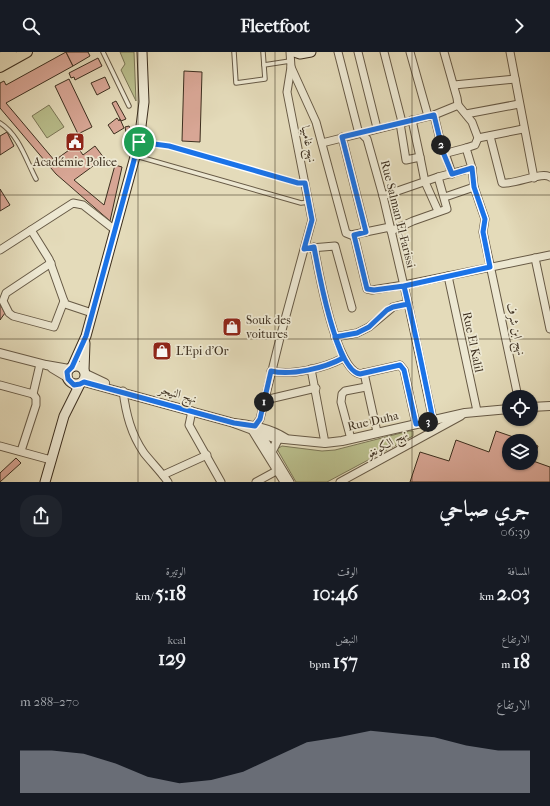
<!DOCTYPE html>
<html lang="ar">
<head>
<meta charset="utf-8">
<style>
  body { margin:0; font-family:"IM FELL French Canon",Amiri,serif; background:#20242c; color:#f1f3f6; direction:rtl; height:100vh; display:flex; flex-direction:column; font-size:15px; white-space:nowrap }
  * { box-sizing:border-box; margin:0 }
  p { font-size:13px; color:#9ea1a6 }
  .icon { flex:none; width:22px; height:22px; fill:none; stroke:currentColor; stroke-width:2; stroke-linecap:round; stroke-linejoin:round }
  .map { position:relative; height:430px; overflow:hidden; direction:ltr }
  .panel { display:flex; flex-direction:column; background:#171b24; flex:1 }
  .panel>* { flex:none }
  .buttons { position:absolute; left:502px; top:338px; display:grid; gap:8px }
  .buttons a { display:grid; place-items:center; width:36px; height:36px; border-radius:50%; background:#171b24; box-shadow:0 1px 3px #0004; font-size:20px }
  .pin { position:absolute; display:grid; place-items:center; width:34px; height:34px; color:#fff; margin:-17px; border:2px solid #fff; border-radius:50%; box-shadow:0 1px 4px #0007 }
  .km { position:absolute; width:20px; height:20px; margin:-10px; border-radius:50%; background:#222; color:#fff; font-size:11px; line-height:20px; text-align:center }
  .round { display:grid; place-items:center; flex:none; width:42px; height:42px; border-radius:16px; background:#20242c }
  .head { display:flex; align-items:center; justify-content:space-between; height:68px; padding:0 20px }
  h1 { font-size:22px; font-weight:700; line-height:30px }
  .metrics { display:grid; grid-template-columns:repeat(3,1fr); gap:6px; height:68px; padding:4px 20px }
  .metrics div { display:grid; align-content:center }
  .metrics b { font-size:20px; font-weight:700 }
  .metrics small { font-size:11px; font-weight:400 }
  .metrics p { font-size:11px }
  .chart { height:112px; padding:8px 20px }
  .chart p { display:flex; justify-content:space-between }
  .chart svg { width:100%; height:72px; margin-top:4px; fill:#8c9099; opacity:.7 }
  header { display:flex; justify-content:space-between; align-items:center; height:52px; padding:0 20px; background:#171b24; font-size:18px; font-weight:700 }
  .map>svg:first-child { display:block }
  .green { fill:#b9be8c; stroke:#7b7656 }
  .building { fill:#d8a695; stroke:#3d2f1f }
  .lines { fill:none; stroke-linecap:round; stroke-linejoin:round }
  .service-casing { stroke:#675a46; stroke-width:5.5 }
  .minor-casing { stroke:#675a46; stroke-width:9 }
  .tertiary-casing { stroke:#675a46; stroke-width:10 }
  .secondary-casing { stroke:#3d2f1f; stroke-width:11 }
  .primary-casing { stroke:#3d2f1f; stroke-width:12 }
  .service { stroke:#ede8d2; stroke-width:3.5 }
  .minor { stroke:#ede8d2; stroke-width:7 }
  .tertiary { stroke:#ede8d2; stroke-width:8 }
  .secondary { stroke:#ede8d2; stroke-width:9 }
  .primary { stroke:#e4dbba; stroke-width:10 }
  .route-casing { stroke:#fff; stroke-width:8 }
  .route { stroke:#1a73e8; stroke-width:5 }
  .grid { fill:none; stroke:#3d2f1f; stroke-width:1; stroke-opacity:0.55 }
  .labels { text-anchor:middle; stroke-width:3.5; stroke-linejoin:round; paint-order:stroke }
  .street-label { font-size:12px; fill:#3d2f1f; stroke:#ede8d2 }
  .poi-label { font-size:12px; fill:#3d2f1f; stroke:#ede8d2; text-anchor:start }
</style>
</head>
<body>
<header><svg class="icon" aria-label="forward" viewBox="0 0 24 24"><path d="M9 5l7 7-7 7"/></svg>Fleetfoot<svg class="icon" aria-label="search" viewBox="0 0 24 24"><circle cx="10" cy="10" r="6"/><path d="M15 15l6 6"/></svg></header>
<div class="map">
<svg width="550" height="430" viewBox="0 0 550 430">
  <rect width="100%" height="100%" fill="#e4dbba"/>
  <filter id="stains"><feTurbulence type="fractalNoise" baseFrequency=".005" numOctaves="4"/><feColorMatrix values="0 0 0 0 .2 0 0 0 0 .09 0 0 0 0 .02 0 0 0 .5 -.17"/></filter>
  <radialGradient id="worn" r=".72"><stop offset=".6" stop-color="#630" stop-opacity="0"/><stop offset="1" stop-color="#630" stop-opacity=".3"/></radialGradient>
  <g class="green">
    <path d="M120,0H134L136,49L121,18L125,12Z"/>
    <path d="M49,53L64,75L47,86L32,64Z"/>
    <path d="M409,379H413V384L327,430H296L277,397L282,394L322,399L335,398Z"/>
  </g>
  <g class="building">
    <path d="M66,0L73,14L6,51L60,115L63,112L58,106L76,93L83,103L95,94L104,106L74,128L104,153L115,113L122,115L110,169L56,122L0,56V31L4,29L6,33Z"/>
    <path d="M66,0H88L90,4L73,14Z"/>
    <path d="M98,6L102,14L75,28L74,25L71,26L69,21Z"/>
    <path d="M184,19L202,20L200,90L182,89Z"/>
    <path d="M105,25L110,36L97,43L91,31Z"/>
    <path d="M69,27L92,75L78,82L55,34Z"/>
    <path d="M116,49L126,67L121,69L112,51Z"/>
    <path d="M117,66L119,69L120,67L124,76L114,82L108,73Z"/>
    <path d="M129,74L131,78L126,80L125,75Z"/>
    <path d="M7,80L14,94L0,103V84Z"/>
    <path d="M0,137L10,153L0,159Z"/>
    <path d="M0,252L5,261L0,268Z"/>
    <path d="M496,379L525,389H509V411H531V391L538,394L533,409L550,415V430H410L420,400L449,409L456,388L489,400Z"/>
    <path d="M16,406L21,411L0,430V421Z"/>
  </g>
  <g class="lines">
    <g class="service-casing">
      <g id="service">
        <path d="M103,0L129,54"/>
        <path d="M234,0L236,31L265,27L263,0"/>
        <path d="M264,13L290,9"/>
        <path d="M0,71C19,83 26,108 36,127"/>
        <path d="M140,90L169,94L298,131H305"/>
        <path d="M136,104L301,151L309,150"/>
      </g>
    </g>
    <g class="minor-casing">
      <g id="minor">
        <path d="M338,0L358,78L367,87L383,144L408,251L433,368"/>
        <path d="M358,0L377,76"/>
        <path d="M384,0L402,70"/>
        <path d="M410,0L428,64"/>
        <path d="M510,0L534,126"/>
        <path d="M291,15L316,70L346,181L351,183L390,175"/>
        <path d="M454,33L515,27"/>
        <path d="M458,53L472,70L478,86L475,93L466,96L472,116L474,135L485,167L483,180L518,345"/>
        <path d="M466,62L519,52"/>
        <path d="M434,63L443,100L447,101L466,96"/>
        <path d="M412,68L420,105"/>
        <path d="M400,71L406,108L420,105L425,130L438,159"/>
        <path d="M490,84L502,131C515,133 542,119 550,125"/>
        <path d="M342,85L366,180"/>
        <path d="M478,86L523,77"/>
        <path d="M322,91L434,63L456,54L458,53L457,46L444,0"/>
        <path d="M445,101L452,122"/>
        <path d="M383,144L438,125L472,116"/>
        <path d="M445,145L474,135"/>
        <path d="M31,178L49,207L65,252L92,261"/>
        <path d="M391,179L413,169L447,157L438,125"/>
        <path d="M354,183L367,237L372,238L404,233L550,203"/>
        <path d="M314,195C318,217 336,319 360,322L400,313L404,318L416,372"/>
        <path d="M311,196L335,194L352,256"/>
        <path d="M0,198L73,151L83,153L115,178"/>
        <path d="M535,206L550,277"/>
        <path d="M51,211L6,241L3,249L9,261L13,264L54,275L64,249"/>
        <path d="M448,224L477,359"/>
        <path d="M335,285L357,281L369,275L393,255L408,251"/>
        <path d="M311,317L325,391"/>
        <path d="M271,319C291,324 325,316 343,306"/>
        <path d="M364,321L377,380"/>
        <path d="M0,333L33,342L40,312"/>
        <path d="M123,339C126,362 131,382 144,401C152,411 161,420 168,430"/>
        <path d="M265,348L316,336"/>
        <path d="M192,359L189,373L221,430"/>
        <path d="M262,379L261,382L290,430"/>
        <path d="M351,387L341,350L342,342L345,339L366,335"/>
        <path d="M0,394L51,408"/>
        <path d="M21,399L36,353V346L33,342"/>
        <path d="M163,423L207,403"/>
        <path d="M256,430L280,417"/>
        <path d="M284,430L253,380L255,374L260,367L281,282L312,168L287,40L291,15L290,0"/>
        <path d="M340,430L461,364"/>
      </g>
    </g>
    <g class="tertiary-casing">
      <g id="tertiary">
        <path d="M0,301L46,313L69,317"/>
        <path d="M52,316L67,325"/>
        <path d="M86,322L105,331"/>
        <path d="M84,330L234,371C251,373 270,376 285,386"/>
        <path d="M531,355L550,354"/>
        <path d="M234,371L274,386L325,391L342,389L465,361L509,357"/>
        <path d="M272,399L278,387"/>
      </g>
    </g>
    <g class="secondary-casing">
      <g id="secondary">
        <path d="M294,0L300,2L311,0"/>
        <circle cx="76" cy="323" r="9"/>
        <path d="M72,315L86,284L139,90L144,50L142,0"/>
        <path d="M84,318L85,291"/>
        <path d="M45,430L64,364L80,332"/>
      </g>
    </g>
    <g class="primary-casing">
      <g id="primary">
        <path d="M0,6L11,0"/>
        <path d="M0,15L27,0"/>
      </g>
    </g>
    <use href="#service" class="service"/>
    <use href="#minor" class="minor"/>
    <use href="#tertiary" class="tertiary"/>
    <use href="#secondary" class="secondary"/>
    <use href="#primary" class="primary"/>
  </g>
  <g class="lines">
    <g class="route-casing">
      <path id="route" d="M139,90L86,284L72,315L67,320L68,327L74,333L80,332L84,330L234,371L255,374L260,367L271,319C291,324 325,316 343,306L335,285L357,281L369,275L387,258L393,255L408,252L404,234L490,215L483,180L485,167L474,135L472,116L452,122L443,100L434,63L342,85L366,180L354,183L367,237L374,238L404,234C415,278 424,323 433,368L416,372L404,318L400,313L360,322C336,319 318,217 314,195L304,197L312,168L305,131H298L169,94L139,90"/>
    </g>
    <use href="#route" class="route"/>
  </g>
  <path class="grid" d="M138,0V430M275,0V430M412,0V430M0,143H550M0,287H550"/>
  <defs>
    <g id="civic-square" transform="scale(1)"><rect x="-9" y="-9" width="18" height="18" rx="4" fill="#8f2418" stroke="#ede8d2"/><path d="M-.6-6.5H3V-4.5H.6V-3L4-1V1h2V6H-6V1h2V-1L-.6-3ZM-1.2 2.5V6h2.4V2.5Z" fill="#fff"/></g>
    <g id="shop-square" transform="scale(1)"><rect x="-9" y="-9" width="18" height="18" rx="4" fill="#8f2418" stroke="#ede8d2"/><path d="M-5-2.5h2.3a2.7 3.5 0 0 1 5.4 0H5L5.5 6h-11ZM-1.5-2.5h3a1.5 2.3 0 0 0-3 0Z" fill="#fff"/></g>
  </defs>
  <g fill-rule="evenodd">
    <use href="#civic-square" x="75" y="90"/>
    <use href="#shop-square" x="232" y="275"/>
    <use href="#shop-square" x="162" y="299"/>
  </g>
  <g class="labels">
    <g class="street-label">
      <text transform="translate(309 92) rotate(79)" y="4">نهج غامبيا</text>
      <text transform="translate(398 162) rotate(76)" y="4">Rue Salman El-Farissi</text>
      <text transform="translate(516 277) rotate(78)" y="4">نهج ابن شرف</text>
      <text transform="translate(473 290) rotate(78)" y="4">Rue El Kalil</text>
      <text transform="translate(178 342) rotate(16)" y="4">نهج النيجر</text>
      <text transform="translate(373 369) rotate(-13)" y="4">Rue Duha</text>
      <text transform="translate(387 392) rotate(-29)" y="4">نهج الكونغو</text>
    </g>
    <g class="poi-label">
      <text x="75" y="114" text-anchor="middle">Académie Police</text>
      <text x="246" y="272">Souk des<tspan x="246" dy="14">voitures</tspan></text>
      <text x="176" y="303">L'Epi d'Or</text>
    </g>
  </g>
  <rect width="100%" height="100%" filter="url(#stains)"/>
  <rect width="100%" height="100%" fill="url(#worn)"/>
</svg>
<div class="buttons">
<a><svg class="icon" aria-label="locate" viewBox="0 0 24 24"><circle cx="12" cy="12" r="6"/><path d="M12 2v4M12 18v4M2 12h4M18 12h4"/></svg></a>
<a><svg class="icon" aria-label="layers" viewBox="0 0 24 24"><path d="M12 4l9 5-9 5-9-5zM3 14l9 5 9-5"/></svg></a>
</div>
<div class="pin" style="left:139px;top:90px;background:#1e9e55"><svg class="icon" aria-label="arrive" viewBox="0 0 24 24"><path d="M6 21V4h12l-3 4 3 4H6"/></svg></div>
<b class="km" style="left:264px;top:350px">1</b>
<b class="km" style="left:441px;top:93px">2</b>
<b class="km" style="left:428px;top:370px">3</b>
</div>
<section class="panel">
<div class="head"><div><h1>جري صباحي</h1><p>06:39</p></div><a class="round"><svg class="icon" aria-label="share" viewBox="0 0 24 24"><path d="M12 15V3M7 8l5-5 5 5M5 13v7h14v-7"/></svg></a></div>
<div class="metrics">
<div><p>المسافة</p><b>2.03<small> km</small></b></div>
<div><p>الوقت</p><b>10:46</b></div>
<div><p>الوتيرة</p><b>5:18<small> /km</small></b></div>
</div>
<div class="metrics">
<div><p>الارتفاع</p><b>18<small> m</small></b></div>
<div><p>النبض</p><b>157<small> bpm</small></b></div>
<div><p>kcal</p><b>129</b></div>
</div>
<div class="chart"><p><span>الارتفاع</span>270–288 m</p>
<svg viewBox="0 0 160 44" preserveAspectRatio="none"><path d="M0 44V18L10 18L20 20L30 26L40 34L50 38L60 36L70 31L80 22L90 13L100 10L110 6L120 8L130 10L140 15L150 18L160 18V44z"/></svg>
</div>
</section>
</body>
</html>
